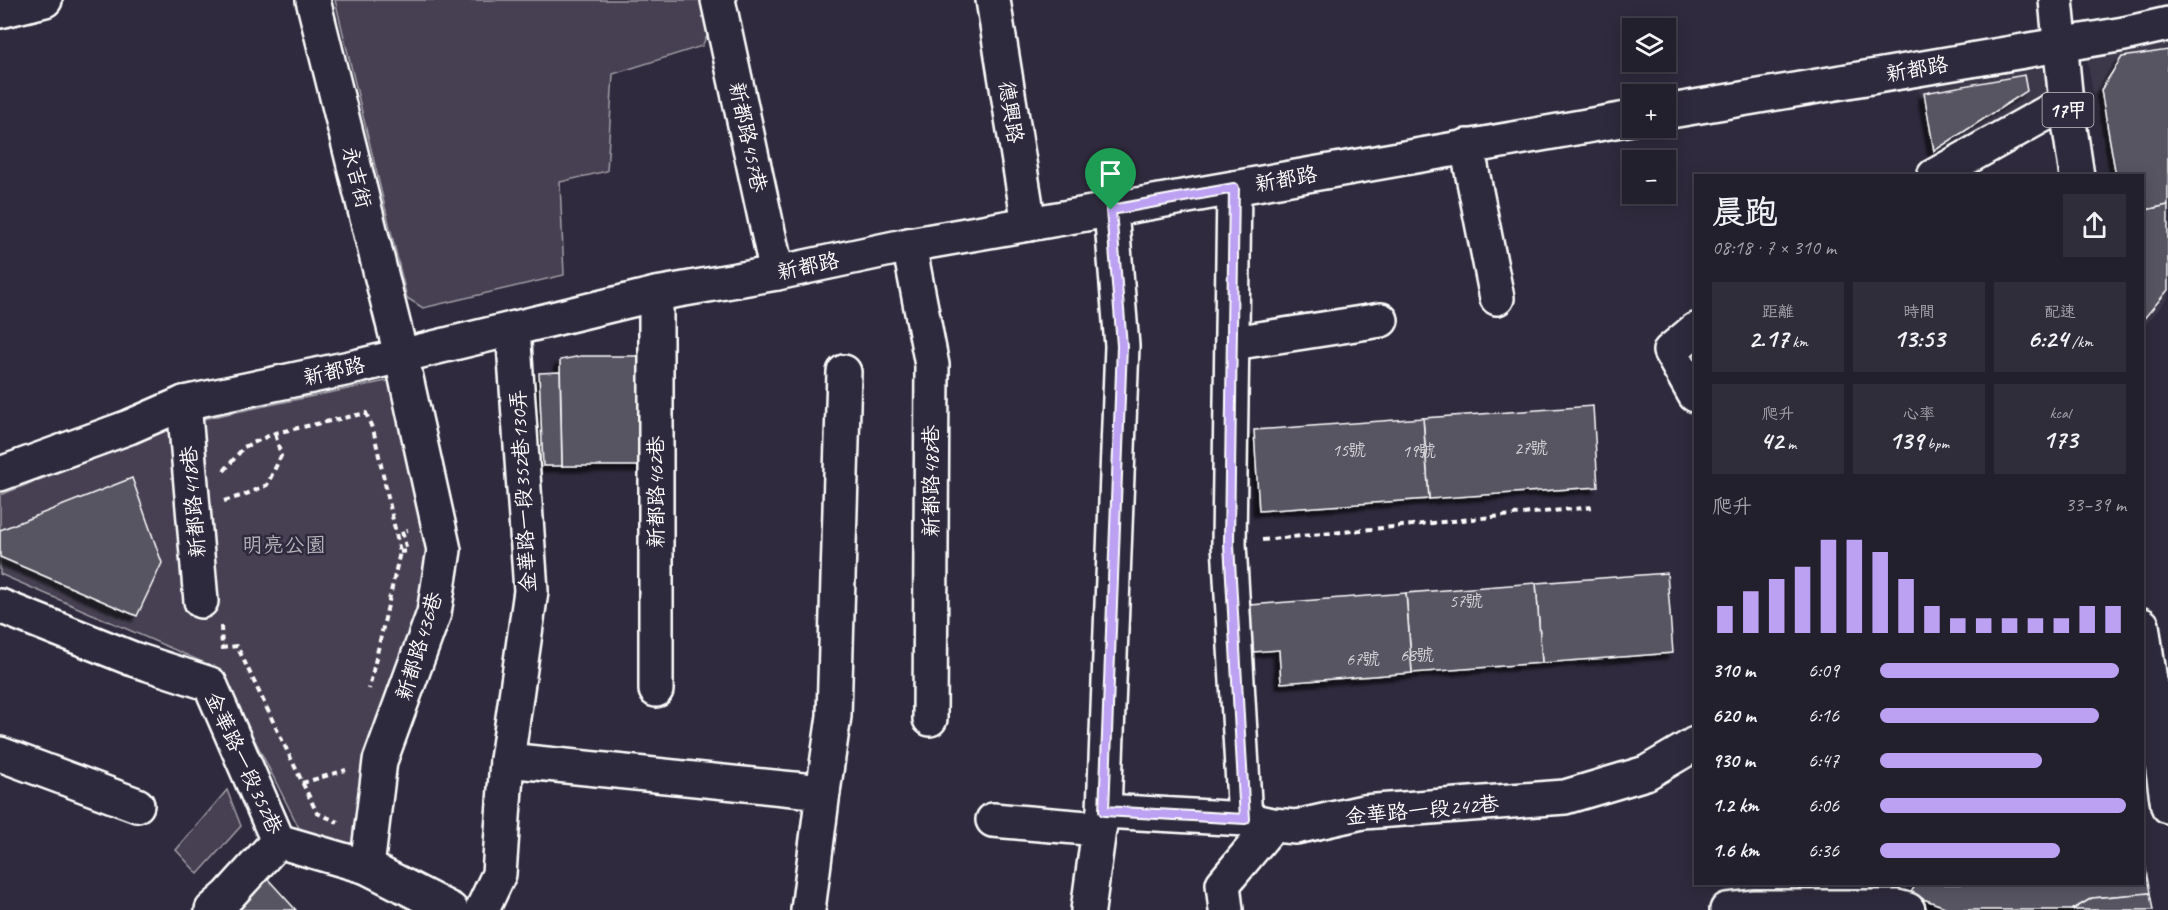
<!DOCTYPE html>
<html lang="zh-TW">
<head>
<meta charset="utf-8">
<style>
  body { margin:0; font-family:Caveat,"LXGW WenKai TC",sans-serif; background:#2f2d3a; color:#f1f3f6; height:100vh; display:flex; flex-direction:column; font-size:22px; white-space:nowrap }
  * { box-sizing:border-box; margin:0 }
  p { font-size:20px; color:#a3a3aa }
  .icon { flex:none; width:33px; height:33px; fill:none; stroke:currentColor; stroke-width:2; stroke-linecap:round; stroke-linejoin:round }
  .map { position:relative; flex:1; overflow:hidden }
  .drawer { position:absolute; left:1694px; top:174px; width:450px; height:711px; display:flex; flex-direction:column; background:#23202e; border-radius:0px; box-shadow:0 3px 15px #0003,0 0 0 2px #403e4a }
  .drawer>* { flex:none }
  .tools { position:absolute; left:1622px; top:18px; display:grid; gap:12px }
  .tools a { display:grid; place-items:center; width:54px; height:54px; border-radius:0px; background:#23202e; box-shadow:0 3px 15px #0003,0 0 0 2px #403e4a; font-size:30px }
  .pin { position:absolute; display:grid; place-items:center; width:51px; height:51px; color:#fff; margin:-62px -26px; border-radius:50% 50% 50% 0; rotate:-45deg; box-shadow:0 0 6px #0007 }
  .pin .icon { rotate:45deg }
  .round { display:grid; place-items:center; flex:none; width:63px; height:63px; border-radius:0px; background:#2f2d3a }
  .summary { display:flex; align-items:center; justify-content:space-between; height:102px; padding:0 18px }
  h1 { font-size:33px; font-weight:700; line-height:45px }
  .figures { display:grid; grid-template-columns:repeat(3,1fr); gap:9px; height:102px; padding:6px 18px }
  .figures div { display:grid; align-content:center; border-radius:0px; background:#2f2d3a; text-align:center }
  .figures b { font-size:26px; font-weight:700 }
  .figures small { font-size:16px; font-weight:400 }
  .figures p { font-size:16px }
  .chart { height:168px; padding:12px 18px }
  .chart p { display:flex; justify-content:space-between }
  .chart svg { width:100%; height:108px; margin-top:6px; stroke:#bca0f2; stroke-width:6 }
  ul { padding:0 18px; list-style:none; font-size:20px }
  li { display:grid; grid-template-columns:96px 72px 1fr; align-items:center; height:45px }
  li i { height:15px; border-radius:8px; background:#bca0f2 }
  .map>svg:first-child { display:block }
  .built { fill:#3c3749 }
  .green { fill:#464152; stroke:#a2a0a8; stroke-width:1.5 }
  .building { fill:#595564; stroke:#fff; stroke-width:1.5; filter:url(#shadow) }
  .lines { fill:none; stroke-linecap:round; stroke-linejoin:round }
  .minor-casing { stroke:#fff; stroke-width:38 }
  .major-casing { stroke:#fff; stroke-width:38 }
  .path { stroke:#fff; stroke-width:4; stroke-dasharray:6 4.5; stroke-linecap:butt }
  .minor { stroke:#2f2a3d; stroke-width:33 }
  .major { stroke:#2f2a3d; stroke-width:33 }
  .route-casing { stroke:#fff; stroke-width:12 }
  .route { stroke:#bca0f2; stroke-width:8 }
  .labels { text-anchor:middle; stroke-width:5; stroke-linejoin:round; paint-order:stroke }
  .number-label { font-size:18px; fill:#d6d4d8 }
  .shield { fill:#2f2a3d; stroke:#c1bfc5; stroke-width:1.5 }
  .shield-label { font-size:20px; font-weight:bold; fill:#fff }
  .street-label { font-size:21px; fill:#fff; stroke:#2f2a3d }
  .park-label { font-size:21px; fill:#b5b3ba; stroke:#2f2a3d }
</style>
</head>
<body>
<div class="map">
<svg width="2168" height="910" viewBox="0 0 2168 910">
  <defs>
    <filter id="shadow"><feDropShadow dx="-5.5" dy="5.5" stdDeviation="1.5" flood-color="#0009"/></filter>
  </defs>
  <rect width="100%" height="100%" fill="#2f2a3d"/>
  <filter id="ink" filterUnits="userSpaceOnUse"><feTurbulence type="fractalNoise" baseFrequency=".0167" numOctaves="2"/><feDisplacementMap in="SourceGraphic" scale="12" xChannelSelector="R" yChannelSelector="G"/><feConvolveMatrix kernelMatrix="1 2 1 2 8 2 1 2 1" color-interpolation-filters="sRGB"/></filter>
  <g filter="url(#ink)">
    <g class="built">
      <path d="M2168,43V298L2142,329V176L2107,175L2087,59Z"/>
      <path d="M2043,68L2047,96L1931,162L1919,89Z"/>
    </g>
    <g class="green">
      <path d="M335,0H706L713,24L702,46L613,74L607,171L560,182L564,275L423,308L407,298Z"/>
      <path d="M391,380L430,550L412,634L364,752L352,849L299,828L219,669L0,574V495L188,422Z"/>
      <path d="M227,790L241,826L198,874L176,850Z"/>
    </g>
    <g class="building">
      <path d="M2168,50V205L2142,211V176H2116L2101,90L2122,57Z"/>
      <path d="M2024,75L2027,91L1934,151L1924,93Z"/>
      <path d="M2168,205V290L2142,321V211Z"/>
      <path d="M581,356H649L646,466H562L560,360Z"/>
      <path d="M560,372L562,466H543L539,373Z"/>
      <path d="M1593,406L1598,487L1429,499L1423,418Z"/>
      <path d="M1423,418L1429,499L1259,511L1254,430Z"/>
      <path d="M132,478L162,563L137,616L0,557V530Z"/>
      <path d="M1667,573L1673,653L1542,663L1536,583Z"/>
      <path d="M1536,583L1542,663L1412,673L1406,593Z"/>
      <path d="M1406,593L1412,673L1281,683L1279,650L1253,652L1250,605Z"/>
      <path d="M2142,848L2150,893L2092,898L2072,910H1953L1910,894L1916,884H2142Z"/>
      <path d="M266,877L296,910H232Z"/>
      <path d="M2150,893L2153,910H2072L2092,898Z"/>
    </g>
    <g class="lines">
      <g class="minor-casing">
        <g id="minor">
          <path d="M313,0L401,355L444,550L434,613L380,761L367,867"/>
          <path d="M718,0L777,273"/>
          <path d="M993,0L1029,224"/>
          <path d="M0,11L45,0"/>
          <path d="M1665,112L2124,34L2168,24"/>
          <path d="M1467,146L1497,298"/>
          <path d="M1934,176L2066,102"/>
          <path d="M1234,188L1229,544L1245,819"/>
          <path d="M909,245L932,365L930,719"/>
          <path d="M1695,330L1670,351L1695,395"/>
          <path d="M1233,343L1381,320"/>
          <path d="M184,403L201,601"/>
          <path d="M0,474L129,427L184,403L359,366L656,294L777,273L909,245L1632,118"/>
          <path d="M0,606L133,659L210,684L278,841L367,867L451,910"/>
          <path d="M656,690V294"/>
          <path d="M0,754L137,805"/>
          <path d="M507,760L823,792L808,910"/>
          <path d="M823,792L834,716L844,372"/>
          <path d="M1104,811L1245,819L1272,825L1296,827L1363,812L1565,797L1646,773L1695,744"/>
          <path d="M993,820L1099,829"/>
          <path d="M212,910L228,896L278,841"/>
          <path d="M482,910L499,874L507,760L531,591L513,329"/>
          <path d="M1088,910L1099,829L1104,811L1122,346L1111,210"/>
          <path d="M1226,910L1223,884L1272,825"/>
          <path d="M1727,910L1755,907H1897L1908,910"/>
        </g>
      </g>
      <g class="major-casing">
        <g id="major">
          <path d="M2056,0L2066,102L2077,176"/>
          <path d="M2142,625L2168,806"/>
        </g>
      </g>
      <g class="path">
        <path d="M224,471L244,447L275,433L366,413L374,433L400,552L369,689"/>
        <path d="M224,501L244,495L267,485L281,456L275,433"/>
        <path d="M1262,540L1593,507"/>
        <path d="M400,552L407,551L402,531L408,530"/>
        <path d="M221,626L222,648L237,646L317,813L338,822"/>
        <path d="M302,783L346,770"/>
      </g>
      <use href="#minor" class="minor"/>
      <use href="#major" class="major"/>
    </g>
  </g>
  <g class="lines" filter="url(#ink)">
    <g class="route-casing">
      <path id="route" d="M1234,188L1229,544L1245,819L1104,811L1122,346L1111,210Z"/>
    </g>
    <use href="#route" class="route"/>
  </g>
  <g class="labels">
    <g class="number-label">
      <text x="1531" y="454">27號</text>
      <text x="1349" y="456">15號</text>
      <text x="1419" y="457">19號</text>
      <text x="1466" y="607">57號</text>
      <text x="1417" y="661">63號</text>
      <text x="1363" y="665">67號</text>
    </g>
    <rect class="shield" x="2042.5" y="93" width="51" height="34" rx="4.5"/>
    <g class="shield-label">
      <text x="2068" y="117">17甲</text>
    </g>
    <g class="street-label">
      <text transform="translate(1917 69) rotate(-10)" y="7">新都路</text>
      <text transform="translate(1011 112) rotate(81)" y="7">德興路</text>
      <text transform="translate(748 137) rotate(78)" y="7">新都路457巷</text>
      <text transform="translate(357 177) rotate(76)" y="7">永吉街</text>
      <text transform="translate(1286 179) rotate(-10)" y="7">新都路</text>
      <text transform="translate(808 266) rotate(-12)" y="7">新都路</text>
      <text transform="translate(334 371) rotate(-13)" y="7">新都路</text>
      <text transform="translate(931 481) rotate(-90)" y="7">新都路488巷</text>
      <text transform="translate(523 491) rotate(-93)" y="7">金華路一段352巷130弄</text>
      <text transform="translate(656 492) rotate(-90)" y="7">新都路462巷</text>
      <text transform="translate(193 502) rotate(-95)" y="7">新都路418巷</text>
      <text transform="translate(419 646) rotate(-73)" y="7">新都路436巷</text>
      <text transform="translate(244 763) rotate(65)" y="7">金華路一段352巷</text>
      <text transform="translate(1422 810) rotate(-5)" y="7">金華路一段242巷</text>
    </g>
    <g class="park-label">
      <text x="284" y="552">明亮公園</text>
    </g>
  </g>
</svg>
<div class="tools">
<a><svg class="icon" aria-label="layers" viewBox="0 0 24 24"><path d="M12 4l9 5-9 5-9-5zM3 14l9 5 9-5"/></svg></a>
<a>+</a>
<a>−</a>
</div>
<div class="pin" style="left:1111px;top:210px;background:#1e9e55"><svg class="icon" aria-label="arrive" viewBox="0 0 24 24"><path d="M6 21V4h12l-3 4 3 4H6"/></svg></div>
<section class="drawer">
<div class="summary"><div><h1>晨跑</h1><p>08:18 · 7 × 310 m</p></div><a class="round"><svg class="icon" aria-label="share" viewBox="0 0 24 24"><path d="M12 15V3M7 8l5-5 5 5M5 13v7h14v-7"/></svg></a></div>
<div class="figures">
<div><p>距離</p><b>2.17<small> km</small></b></div>
<div><p>時間</p><b>13:53</b></div>
<div><p>配速</p><b>6:24<small> /km</small></b></div>
</div>
<div class="figures">
<div><p>爬升</p><b>42<small> m</small></b></div>
<div><p>心率</p><b>139<small> bpm</small></b></div>
<div><p>kcal</p><b>173</b></div>
</div>
<div class="chart"><p><span>爬升</span>33–39 m</p>
<svg viewBox="0 0 160 44" preserveAspectRatio="none"><path d="M5 44V33M15 44V27M25 44V22M35 44V17M45 44V6M55 44V6M65 44V11M75 44V22M85 44V33M95 44V38M105 44V38M115 44V38M125 44V38M135 44V38M145 44V33M155 44V33"/></svg>
</div>
<ul>
<li><b>310 m</b>6:09<i style="width:97%"></i></li>
<li><b>620 m</b>6:16<i style="width:89%"></i></li>
<li><b>930 m</b>6:47<i style="width:66%"></i></li>
<li><b>1.2 km</b>6:06<i style="width:100%"></i></li>
<li><b>1.6 km</b>6:36<i style="width:73%"></i></li>
</ul>
</section>
</div>
</body>
</html>
